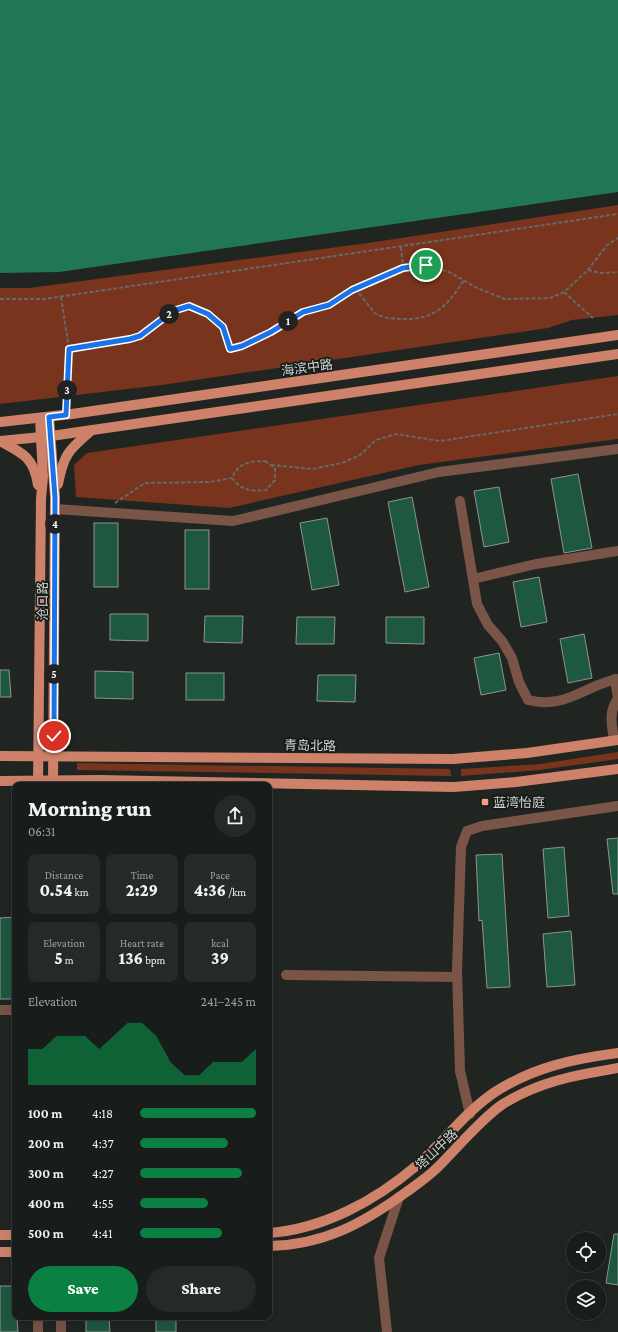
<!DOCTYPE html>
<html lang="en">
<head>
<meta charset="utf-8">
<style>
  body { margin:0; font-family:"Crimson Pro","Noto Sans SC",serif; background:#252927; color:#f1f3f6; height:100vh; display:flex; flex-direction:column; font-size:15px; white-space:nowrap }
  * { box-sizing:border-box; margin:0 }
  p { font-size:13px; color:#9fa1a2 }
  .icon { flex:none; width:22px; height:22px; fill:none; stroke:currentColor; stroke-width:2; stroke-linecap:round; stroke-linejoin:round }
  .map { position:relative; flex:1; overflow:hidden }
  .details { position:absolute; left:12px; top:782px; width:260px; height:538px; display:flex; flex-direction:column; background:#181c1a; border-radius:8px; box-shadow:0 4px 16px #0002,0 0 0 1px #363a39 }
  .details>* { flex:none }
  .controls { position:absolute; left:566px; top:1232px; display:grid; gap:8px }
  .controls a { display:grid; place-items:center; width:40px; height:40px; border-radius:50%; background:#181c1a; box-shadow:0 4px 16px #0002,0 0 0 1px #363a39; font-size:20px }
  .pin { position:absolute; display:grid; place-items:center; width:34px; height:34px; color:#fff; margin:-17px; border:2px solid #fff; border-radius:50%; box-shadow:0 1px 4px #0007 }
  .km { position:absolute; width:20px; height:20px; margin:-10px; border-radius:50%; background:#222; color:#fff; font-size:11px; line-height:20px; text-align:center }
  .round { display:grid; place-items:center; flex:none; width:42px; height:42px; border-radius:21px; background:#252927 }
  .summary { display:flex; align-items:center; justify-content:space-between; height:68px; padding:0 16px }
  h1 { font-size:22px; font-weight:800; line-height:30px }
  .stats { display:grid; grid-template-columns:repeat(3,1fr); gap:6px; height:68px; padding:4px 16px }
  .stats div { display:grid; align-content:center; border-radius:8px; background:#252927; text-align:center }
  .stats b { font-size:17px; font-weight:800 }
  .stats small { font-size:11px; font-weight:400 }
  .stats p { font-size:11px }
  .chart { height:112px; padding:8px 16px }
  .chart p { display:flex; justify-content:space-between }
  .chart svg { width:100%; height:72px; margin-top:4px; fill:#0b8043; opacity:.7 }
  .action { display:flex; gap:8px; margin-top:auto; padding:8px 16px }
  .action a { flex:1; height:46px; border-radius:24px; background:#0b8043; color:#fff; font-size:16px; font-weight:800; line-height:46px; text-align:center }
  .action a+a { background:#252927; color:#f1f3f6 }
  ul { padding:0 16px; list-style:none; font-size:13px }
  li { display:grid; grid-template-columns:64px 48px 1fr; align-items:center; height:30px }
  li i { height:10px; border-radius:5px; background:#0b8043 }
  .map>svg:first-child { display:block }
  .green { fill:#78341c }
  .water { fill:#217656 }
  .building { fill:#1f5841; stroke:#8e9491 }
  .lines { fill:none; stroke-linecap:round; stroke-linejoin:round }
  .path { stroke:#666a67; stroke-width:2; stroke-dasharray:4 2; stroke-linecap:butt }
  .minor { stroke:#795447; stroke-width:10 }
  .major { stroke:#ce8269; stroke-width:10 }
  .route-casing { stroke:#fff; stroke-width:8 }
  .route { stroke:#1a73e8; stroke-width:5 }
  .poi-dot { fill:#f39f84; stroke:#161b19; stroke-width:1.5 }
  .labels { text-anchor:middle; stroke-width:3.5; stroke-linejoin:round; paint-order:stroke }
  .street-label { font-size:13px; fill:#d0d3d1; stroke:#161b19 }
  .poi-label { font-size:13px; fill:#d0d3d1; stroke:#161b19; text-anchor:start }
</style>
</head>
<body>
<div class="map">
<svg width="618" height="1332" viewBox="0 0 618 1332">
  <rect width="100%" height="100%" fill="#202522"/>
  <g class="green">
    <path d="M618,205V315L572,320L548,328L162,385L0,404V288H29L368,243Z"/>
    <path d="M618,376V439L419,465L229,508L76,497L74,465L87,453Z"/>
    <path d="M618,752V759L540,770L461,776V769L540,764Z"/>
    <path d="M77,763L450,769L451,776L77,770Z"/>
  </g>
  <path class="water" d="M0,0H618V192L59,272L0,273Z"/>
  <g class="building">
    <path d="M578,474L592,548L564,553L551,479Z"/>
    <path d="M499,487L509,542L484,547L474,491Z"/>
    <path d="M412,497L429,587L405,592L388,502Z"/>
    <path d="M327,518L339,585L312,590L300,523Z"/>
    <rect x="94" y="523" width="24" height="64"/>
    <rect x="185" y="530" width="24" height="59"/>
    <path d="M539,577L547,622L521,627L513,582Z"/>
    <path d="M110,614H148V641L110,640Z"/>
    <path d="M205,616H243L242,643L204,642Z"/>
    <path d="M297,617H335L334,644H296Z"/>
    <path d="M386,617H424V644L386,643Z"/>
    <path d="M584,634L592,678L568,683L560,639Z"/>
    <path d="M499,653L506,690L481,695L474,658Z"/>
    <path d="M0,670H9L11,697H0Z"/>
    <path d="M95,671L133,672V699L95,698Z"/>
    <rect x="186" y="673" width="38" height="27"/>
    <path d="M318,675H356L355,702L317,701Z"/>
    <path d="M618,838V894H613L607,839Z"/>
    <path d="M564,847L569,916L548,918L543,849Z"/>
    <path d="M502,854L510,987L487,988L482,920L479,921L476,855Z"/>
    <path d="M15,917V999H0V918Z"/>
    <path d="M571,931L575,985L547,987L543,934Z"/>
    <path d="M614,1234H618V1285L606,1283Z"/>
    <path d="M0,1286H15V1317H17L18,1332H0Z"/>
    <path d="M86,1317H109L110,1332H86Z"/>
    <rect x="156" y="1317" width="20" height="15"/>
  </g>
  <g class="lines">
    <g class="path">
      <path d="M401,247L403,268"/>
      <path d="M588,270L601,273L618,272"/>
      <path d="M355,289C362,296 368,306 375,313C382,318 394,319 402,319C435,320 447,306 464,280"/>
      <path d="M564,292L593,318"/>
      <path d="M61,297L69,349L67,406"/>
      <path d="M0,299H44L618,214"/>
      <path d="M69,349L130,339L141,336L173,311L189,307L208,314L223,327L230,349L242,347L271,331L303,312L329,305L352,290L403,268L425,265L449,272L477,288L505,299L550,298L564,292L588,270L607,245L618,238"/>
      <path d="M265,461L275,468V480L266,490C250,491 242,491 232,478C240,461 248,462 265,461Z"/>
      <path d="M271,465L313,469L342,463L360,455L376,440L396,434L440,441L618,414"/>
      <path d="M115,503L145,483L210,482L232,478"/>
    </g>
    <g class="minor">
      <path d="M460,501L477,604L488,625L502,641L512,658L519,682L528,700C565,710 585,685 618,679"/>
      <path d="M55,509L233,521L439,472L618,449"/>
      <path d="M473,579L536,564L618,551"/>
      <path d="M615,679L618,699"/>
      <path d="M614,740C612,726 608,711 618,699"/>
      <path d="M286,975L457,977"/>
      <path d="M0,1010H15"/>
      <path d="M470,1114L460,1071L457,970L461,847L467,831L482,826L618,806"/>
      <path d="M38,1317V1332"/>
      <path d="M61,1317V1332"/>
      <path d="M387,1332L379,1258L399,1197"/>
    </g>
    <g class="major">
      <path d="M49,417L55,497L53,785"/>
      <path d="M0,422L72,414L618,335"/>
      <path d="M0,441L51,436L618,354"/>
      <path d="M0,441C23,453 34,458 38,485"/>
      <path d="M58,484C64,453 69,450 92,430"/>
      <path d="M0,756L453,759L527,753L618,740"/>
      <path d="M0,781L99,780L454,787L516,782L618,769"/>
      <path d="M38,785L41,499L43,477L40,418"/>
      <path d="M269,1233C323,1229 375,1201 416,1166C443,1143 465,1112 495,1092C534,1067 573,1059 618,1053"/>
      <path d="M0,1235H15"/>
      <path d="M269,1246C323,1245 362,1224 405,1193C416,1185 428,1177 438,1167C456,1149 483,1117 503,1104C540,1081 577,1075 618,1068"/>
      <path d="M0,1252H15"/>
    </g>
  </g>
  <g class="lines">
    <g class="route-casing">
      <path id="route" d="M54,736L55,498L49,417L66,415L69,349L130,339L140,336L173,311L189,306L208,314L223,327L230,349L242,346L271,332L303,312L329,305L352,290L403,268L426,265"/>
    </g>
    <use href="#route" class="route"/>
  </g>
  <rect class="poi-dot" x="481" y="798" width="8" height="8" rx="2"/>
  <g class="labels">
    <g class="street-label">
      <text transform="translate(307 367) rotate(-8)" y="5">海滨中路</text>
      <text transform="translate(42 601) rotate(-90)" y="5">沧口路</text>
      <text transform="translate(310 745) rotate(1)" y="5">青岛北路</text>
      <text transform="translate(436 1149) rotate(-43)" y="5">塔山中路</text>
    </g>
    <g class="poi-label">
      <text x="493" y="807">蓝湾怡庭</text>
    </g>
  </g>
</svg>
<div class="controls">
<a><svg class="icon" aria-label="locate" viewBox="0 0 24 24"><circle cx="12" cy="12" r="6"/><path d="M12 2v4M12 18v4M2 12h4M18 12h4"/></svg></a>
<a><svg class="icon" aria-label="layers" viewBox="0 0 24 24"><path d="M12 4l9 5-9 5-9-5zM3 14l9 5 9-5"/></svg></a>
</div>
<div class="pin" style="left:426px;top:265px;background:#1e9e55"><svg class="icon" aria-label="arrive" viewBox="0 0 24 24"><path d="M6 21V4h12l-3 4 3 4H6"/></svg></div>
<div class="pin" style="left:54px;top:736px;background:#d93025"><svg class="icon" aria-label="check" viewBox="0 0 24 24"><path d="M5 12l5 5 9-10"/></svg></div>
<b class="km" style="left:288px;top:321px">1</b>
<b class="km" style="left:169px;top:314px">2</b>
<b class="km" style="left:67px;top:390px">3</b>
<b class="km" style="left:55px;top:524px">4</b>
<b class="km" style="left:54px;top:674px">5</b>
<section class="details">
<div class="summary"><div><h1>Morning run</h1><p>06:31</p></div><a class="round"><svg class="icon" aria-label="share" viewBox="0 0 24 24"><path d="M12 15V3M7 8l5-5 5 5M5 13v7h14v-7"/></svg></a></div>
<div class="stats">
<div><p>Distance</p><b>0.54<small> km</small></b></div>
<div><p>Time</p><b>2:29</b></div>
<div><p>Pace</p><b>4:36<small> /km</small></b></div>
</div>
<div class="stats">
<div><p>Elevation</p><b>5<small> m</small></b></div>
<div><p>Heart rate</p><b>136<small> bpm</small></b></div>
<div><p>kcal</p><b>39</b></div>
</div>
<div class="chart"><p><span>Elevation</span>241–245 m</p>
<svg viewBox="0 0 160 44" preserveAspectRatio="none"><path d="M0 44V22L10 22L20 14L30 14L40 14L50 22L60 14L70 6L80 6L90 14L100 30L110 38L120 38L130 30L140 30L150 30L160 22V44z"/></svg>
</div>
<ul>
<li><b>100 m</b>4:18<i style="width:100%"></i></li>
<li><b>200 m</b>4:37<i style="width:76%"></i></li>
<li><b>300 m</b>4:27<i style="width:88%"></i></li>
<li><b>400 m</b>4:55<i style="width:59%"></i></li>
<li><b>500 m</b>4:41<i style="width:71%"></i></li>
</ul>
<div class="action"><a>Save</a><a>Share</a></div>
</section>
</div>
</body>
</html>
